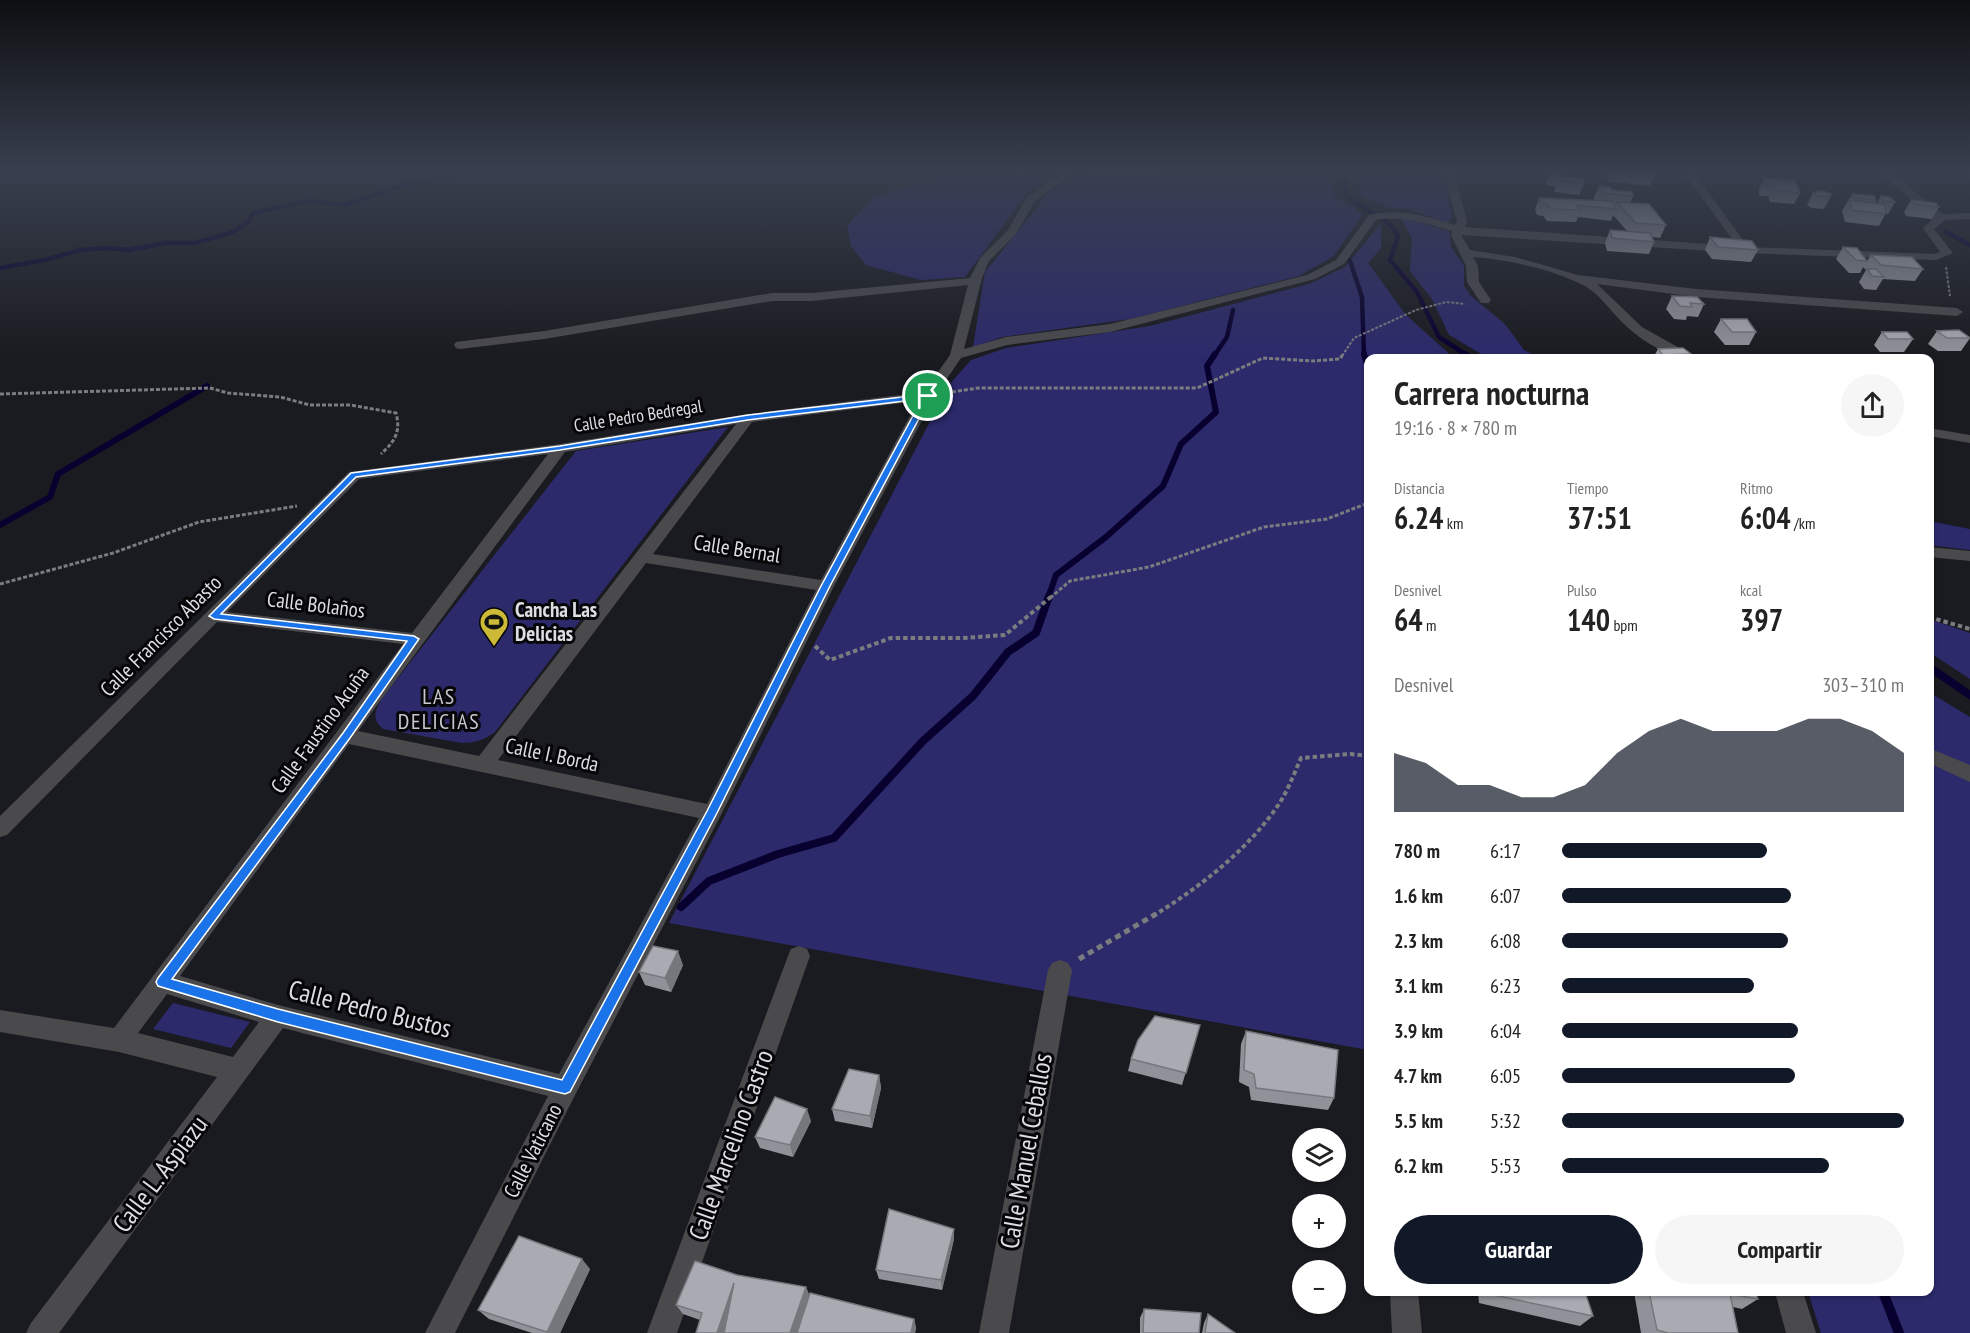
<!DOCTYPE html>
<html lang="es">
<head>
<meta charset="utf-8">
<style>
  body { margin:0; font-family:"PT Sans Narrow",sans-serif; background:#f6f6f6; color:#222; height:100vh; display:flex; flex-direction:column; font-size:22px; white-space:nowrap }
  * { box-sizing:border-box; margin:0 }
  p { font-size:20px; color:#767676 }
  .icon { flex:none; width:33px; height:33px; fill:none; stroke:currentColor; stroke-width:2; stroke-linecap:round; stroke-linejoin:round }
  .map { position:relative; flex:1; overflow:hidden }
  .drawer { position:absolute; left:1364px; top:354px; width:570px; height:942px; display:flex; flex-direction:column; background:#fff; border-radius:12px; box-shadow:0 2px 4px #0004 }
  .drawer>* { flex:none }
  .controls { position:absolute; left:1292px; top:1128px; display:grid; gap:12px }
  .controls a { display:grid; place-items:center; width:54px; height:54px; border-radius:50%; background:#fff; box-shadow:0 2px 4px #0004; font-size:30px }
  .pin { position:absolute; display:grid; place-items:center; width:51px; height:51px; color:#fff; margin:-26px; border:3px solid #fff; border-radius:50%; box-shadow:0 2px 6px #0007 }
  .round { display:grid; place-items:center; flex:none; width:63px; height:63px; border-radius:32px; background:#f6f6f6 }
  .head { display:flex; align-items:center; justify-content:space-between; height:102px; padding:0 30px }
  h1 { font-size:33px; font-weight:700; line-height:45px }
  .metrics { display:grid; grid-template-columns:repeat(3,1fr); gap:9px; height:102px; padding:6px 30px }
  .metrics div { display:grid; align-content:center }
  .metrics b { font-size:30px; font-weight:700 }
  .metrics small { font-size:16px; font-weight:400 }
  .metrics p { font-size:16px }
  .chart { height:168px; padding:12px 30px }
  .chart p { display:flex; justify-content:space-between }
  .chart svg { width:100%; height:108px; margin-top:6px; fill:#111827; opacity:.7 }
  .action { display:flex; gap:12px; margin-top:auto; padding:12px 30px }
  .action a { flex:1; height:69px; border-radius:36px; background:#111827; color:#fff; font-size:24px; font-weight:700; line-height:69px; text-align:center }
  .action a+a { background:#f6f6f6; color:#222 }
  ul { padding:0 30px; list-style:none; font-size:20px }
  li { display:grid; grid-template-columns:96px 72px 1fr; align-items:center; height:45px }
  li i { height:15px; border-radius:8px; background:#111827 }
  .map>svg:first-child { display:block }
  .green { fill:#2c2a6b }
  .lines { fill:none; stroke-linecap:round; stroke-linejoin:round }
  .stream-far3 { stroke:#08002f; stroke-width:4.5 }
  .stream-far2 { stroke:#08002f; stroke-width:6 }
  .stream-far1 { stroke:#08002f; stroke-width:8 }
  .stream { stroke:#08002f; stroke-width:10 }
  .path-far3 { stroke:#7b7c80; stroke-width:2; stroke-dasharray:3 1.5; stroke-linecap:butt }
  .path-far2 { stroke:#7b7c80; stroke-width:3; stroke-dasharray:4 2; stroke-linecap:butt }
  .path-far1 { stroke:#7b7c80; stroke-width:4; stroke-dasharray:4.5 3; stroke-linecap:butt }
  .path { stroke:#7b7c80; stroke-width:5; stroke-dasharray:6 4.5; stroke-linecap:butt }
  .minor { fill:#4a4a4d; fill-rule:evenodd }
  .wall { fill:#919299 }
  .shaded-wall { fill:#76777d }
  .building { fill:#a9aab2; stroke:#76777d; stroke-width:1.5 }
  .route { fill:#1a73e8; stroke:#fff; stroke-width:1.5; fill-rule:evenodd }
  .labels { text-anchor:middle; stroke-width:6; stroke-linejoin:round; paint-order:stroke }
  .far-street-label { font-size:18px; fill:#dddee2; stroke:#060608 }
  .street-label { font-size:21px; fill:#dddee2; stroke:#060608 }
  .poi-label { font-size:21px; font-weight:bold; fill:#dddee2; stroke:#060608; text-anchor:start }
  .neighbourhood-label { font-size:22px; letter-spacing:1.5px; fill:#c7c8cf; stroke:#060608 }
  .near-street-label { font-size:26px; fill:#dddee2; stroke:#060608 }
</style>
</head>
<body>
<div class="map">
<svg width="1970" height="1333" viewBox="0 0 1970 1333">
  <rect width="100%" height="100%" fill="#1a1b20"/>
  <g class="green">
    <path d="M973,171H1065L1027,193L965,277L921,280L866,265L851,246L847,226L873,197L943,176Z"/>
    <path d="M1085,171H1332L1334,196L1363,214L1334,256L1299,276L1130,319L1002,337L973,347L985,272L1051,190Z"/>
    <path d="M1356,171H1443L1452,216L1448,223L1409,209L1389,208L1361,196Z"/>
    <path d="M1400,217L1449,231L1451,247L1464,266V286L1471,296L1505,324L1524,350L1538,357L1585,358H1488L1449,335L1432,299L1410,271L1412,238Z"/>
    <path d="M1381,223V248L1368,263L1406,315L1454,358H1368V1050L669,923L949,385L971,360L1006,348L1150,326L1309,284L1345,267Z"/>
    <path d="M728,427L495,732C484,740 475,743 462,743L383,729C371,719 375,710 383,697L576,451Z"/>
    <path d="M1929,521L1970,529V550L1929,545Z"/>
    <path d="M1929,619L1970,633V679L1929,652Z"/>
    <path d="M1929,692L1970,717V1333H1821L1808,1292H1929Z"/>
    <path d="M173,1003L250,1022L231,1048L153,1029Z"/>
  </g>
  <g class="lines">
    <g class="stream-far3">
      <path d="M1344,171L1346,196L1391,225L1398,236L1390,260L1417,292L1439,337L1468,356"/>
      <path d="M1946,232L1970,245"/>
      <path d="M1350,261L1362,297L1364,356"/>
      <path d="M0,268L45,260L80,250L106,248L129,250L166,243H195L233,232L249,221L253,213L309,201L345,205L410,183L446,178L463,171"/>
      <path d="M1214,356L1227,337L1233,310"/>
    </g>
    <g class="stream-far2">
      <path d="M1364,354L1368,367"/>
      <path d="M1465,354L1471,358"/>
      <path d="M0,525L50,497L58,474L207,386"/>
      <path d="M1048,598L1056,575L1106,537L1163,486L1181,444L1216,412L1207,366L1215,354"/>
    </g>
    <g class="stream-far1">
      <path d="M1929,667L1970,695"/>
      <path d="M681,907L709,881L778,854L834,838L923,741L973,696L1008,652L1036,633L1049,596"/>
    </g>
    <path class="stream" d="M1883,1292L1899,1333"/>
    <g class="path-far3">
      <path d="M88,171H103"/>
      <path d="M1088,172L1146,175L1157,171"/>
      <path d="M1946,267L1950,296"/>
      <path d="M1342,356L1354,338L1416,310L1446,302L1465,304"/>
    </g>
    <g class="path-far2">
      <path d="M952,392L978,388H1197L1263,358L1312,361L1340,359L1343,354"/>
      <path d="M0,394L210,388L228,393L280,397L310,405H350L396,413C401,432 395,441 381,454"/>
      <path d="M0,584L113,553L199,522L297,506"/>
      <path d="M1050,598L1070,581L1149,567L1264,527L1327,519L1368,503"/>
    </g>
    <g class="path-far1">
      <path d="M1929,617L1970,629"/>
      <path d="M815,646L830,660L891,638H963L1005,635L1052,596"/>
      <path d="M1153,916C1200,887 1248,850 1279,804C1288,790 1294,774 1301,758L1350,754L1368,756"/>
    </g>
    <path class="path" d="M1079,959L1156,914"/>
    <g class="minor">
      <path d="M1066,171H1077L1035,201L1016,234L989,261L982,278L964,349L1006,337L1110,324L1307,275L1336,260L1369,215C1400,208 1425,216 1455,225L1457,221L1443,171H1453L1467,221L1465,227L1737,246L1683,171H1693L1748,247L1935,254L1940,252L1923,228L1934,218L1878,171H1889L1943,214L1970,213V219L1945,220L1934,229L1953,253L1936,260L1745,253L1461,235L1470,250L1515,257L1578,275L1696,289L1957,308L1963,312L1957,316L1696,297L1597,284L1642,327L1697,358C1672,361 1639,340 1621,321C1609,309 1600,295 1585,286C1552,269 1510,260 1473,257L1478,266L1479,282L1491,300L1489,303H1481L1467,282L1466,266L1451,235L1452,231C1426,224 1404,215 1376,220L1344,264L1315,279L1110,332L1007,345L961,358L935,396L834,586L722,813L574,1097L455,1333H425L548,1096L283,1028L59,1333H26L31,1323L217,1077L119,1052L0,1032V1010L114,1028L403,644L217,622L7,835L0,837V816L349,472L560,444L748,414L924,392L950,355L968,285L812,301H772L544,339L460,349L456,348L454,345L456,342L544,331L772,293H812L970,278L980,258L1008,230L1027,197ZM918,401L821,580L653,554L752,422ZM736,424L479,756L358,731L565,452ZM548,454L412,633L227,612L359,479ZM646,563L816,590L707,804L498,760ZM349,744L699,818L559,1074L278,1005L180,976ZM167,994L259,1022L233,1057L138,1033Z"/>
      <path d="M1929,428L1970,435V443L1929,436Z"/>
      <path d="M1929,547L1970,551V561L1929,557Z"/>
      <path d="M1929,748L1970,765V782L1929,763Z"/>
      <path d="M799,946L807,949L810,956L677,1333H647L788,956L791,949Z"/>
      <path d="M1060,960L1068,963L1072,970L1009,1333H979L1048,970L1052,963Z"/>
      <path d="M1390,1292H1418L1422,1333H1392Z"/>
      <path d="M1775,1292H1803L1816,1333H1786Z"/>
    </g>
  </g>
  <g class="wall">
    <path d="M1550,171L1565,172L1564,177L1584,183L1579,195L1555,192V186L1546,185Z"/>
    <path d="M1608,171H1652L1655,174L1650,186L1630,184L1621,182V183L1609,182L1606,176Z"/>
    <path d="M1764,178L1800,193L1794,204L1770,202L1768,196H1759V190Z"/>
    <path d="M1599,186L1633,196L1630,203L1666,225L1660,238L1652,237L1654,242L1649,254L1607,251L1605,243L1610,230L1628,232L1613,215L1611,221L1578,217L1576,222L1547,221L1543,216L1537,215L1535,210L1539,198L1595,201L1594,197Z"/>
    <path d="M1813,193L1832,194L1826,206L1823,209L1812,208L1807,205Z"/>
    <path d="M1852,194L1876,200L1875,203H1877L1881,196L1895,202L1888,214L1886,213L1879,226L1845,222L1842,211Z"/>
    <path d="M1911,200L1939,207L1932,219L1906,216L1904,212Z"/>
    <path d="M1710,237L1758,250L1751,262L1712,259L1705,250Z"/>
    <path d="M1843,247L1867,261L1871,255L1923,269L1915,281L1883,279L1876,290L1864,289L1859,282L1866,270L1863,267L1860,273H1849L1836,259Z"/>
    <path d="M1672,296L1704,304L1698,317L1687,316L1686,320L1674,319L1666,309Z"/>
    <path d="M1721,319L1756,332L1749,345H1725L1714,332Z"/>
    <path d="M1937,331L1970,338L1961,351H1938L1928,344Z"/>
    <path d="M1882,332L1913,339L1904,352H1880L1874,345Z"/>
    <path d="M1658,349L1691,354L1689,358H1653Z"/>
    <path d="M683,965L671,992L645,985L639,972Z"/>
    <path d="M1200,1025L1182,1085L1128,1071L1131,1059Z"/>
    <path d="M1246,1031L1334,1098L1328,1110L1251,1100L1249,1087L1239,1082L1241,1044Z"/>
    <path d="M879,1075L881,1088L872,1128L835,1121L832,1109Z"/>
    <path d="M811,1121L793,1157L760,1148L755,1137Z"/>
    <path d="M954,1229V1239L942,1290L879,1279L876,1270Z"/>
    <path d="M590,1269L560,1333H532L489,1319L478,1310Z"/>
    <path d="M737,1275L806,1287L809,1295L914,1319L916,1328L915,1333H696L700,1320L683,1314L676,1305Z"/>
    <path d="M1478,1292H1585L1593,1316L1580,1326L1479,1303Z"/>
    <path d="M1634,1292H1755L1758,1299L1742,1309L1733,1307L1738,1333H1641Z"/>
    <path d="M1144,1309L1199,1333H1140V1318Z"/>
    <path d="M1208,1314L1235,1333H1202L1204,1323Z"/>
  </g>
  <g class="shaded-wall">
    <path d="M1832,194L1826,206L1823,209L1829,197Z"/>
    <path d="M678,951L683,965L671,992L665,978Z"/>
    <path d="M879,1075L881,1088L872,1128L870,1116Z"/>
    <path d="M807,1109L811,1121L793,1157L790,1145Z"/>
    <path d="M954,1229V1239L942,1290L941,1280Z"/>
    <path d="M582,1259L590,1269L560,1333H549L547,1332Z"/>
    <path d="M734,1283L724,1333H717Z"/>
    <path d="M806,1287L810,1297L797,1333H790Z"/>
    <path d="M914,1319L916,1328L915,1333H911Z"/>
  </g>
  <g class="building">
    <path d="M1550,171H1557L1565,172L1563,175L1550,173Z"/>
    <path d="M1628,171H1652L1655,174L1634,172Z"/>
    <path d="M1559,176L1583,179L1584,183L1559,180Z"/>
    <path d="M1764,178L1795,181L1800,193L1776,190L1774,185L1765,184Z"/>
    <path d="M1599,186L1610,187L1612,190L1632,192L1633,196L1601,193Z"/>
    <path d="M1818,191L1826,192L1832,194L1829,197L1818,196L1813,193Z"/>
    <path d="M1852,194L1874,196L1876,200L1854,197Z"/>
    <path d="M1881,196L1890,197L1895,202L1883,201Z"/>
    <path d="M1539,198L1612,201L1616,209L1576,205L1580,210L1551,209L1548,204L1541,203Z"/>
    <path d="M1849,200L1885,204L1886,214L1852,210Z"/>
    <path d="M1911,200L1936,203L1939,207L1914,204Z"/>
    <path d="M1617,202L1649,204L1666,225L1636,223Z"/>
    <path d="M1610,230L1650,233L1654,242L1612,238Z"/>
    <path d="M1710,237L1752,241L1758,250L1718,247Z"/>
    <path d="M1843,247L1857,248L1867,261L1856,260Z"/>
    <path d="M1871,255L1912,257L1923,269L1881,265Z"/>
    <path d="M1867,269H1876L1884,277L1872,276Z"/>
    <path d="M1672,296L1697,297L1704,304L1690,303L1692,307L1680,306Z"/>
    <path d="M1721,319H1747L1756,332H1732Z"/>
    <path d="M1959,330L1970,338H1947L1937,331Z"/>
    <path d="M1882,332H1907L1913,339H1888Z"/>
    <path d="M1683,348L1691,354L1663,355L1658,349Z"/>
    <path d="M653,946L678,951L665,978L639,972Z"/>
    <path d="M1155,1016L1200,1025L1186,1073L1131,1059L1138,1040Z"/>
    <path d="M1246,1031L1338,1050L1334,1098L1256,1088L1254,1074L1244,1070Z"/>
    <path d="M849,1069L879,1075L870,1116L832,1109Z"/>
    <path d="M775,1097L807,1109L790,1145L755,1137Z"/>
    <path d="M889,1209L954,1229L941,1280L876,1270Z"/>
    <path d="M519,1236L582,1259L547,1332L478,1310Z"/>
    <path d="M695,1261L737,1275L806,1287L790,1333H724L734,1283L717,1333H696L702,1313L676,1305Z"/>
    <path d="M1489,1292H1585L1593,1316L1489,1294Z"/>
    <path d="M1649,1292H1755L1758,1299L1730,1294L1738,1333H1668L1657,1330Z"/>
    <path d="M810,1293L914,1319L911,1333H797Z"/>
    <path d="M1144,1309L1201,1313L1199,1333H1143Z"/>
    <path d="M1208,1314L1235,1333H1205Z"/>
  </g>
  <linearGradient id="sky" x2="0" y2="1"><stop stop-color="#0e0f12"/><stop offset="0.48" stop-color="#383f4e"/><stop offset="1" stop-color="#383f4e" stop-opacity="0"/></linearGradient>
  <rect width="1970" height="357" fill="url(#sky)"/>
  <path class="route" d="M928,394L931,396L830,586L717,813L570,1092L565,1094L278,1022L158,986L156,982L158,978L343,733L407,641L214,619L209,616L351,473L560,446L748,415ZM922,399L821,586L707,811L562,1080L278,1009L172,979L350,738L419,639L414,636L221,614L356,477L560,450L748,420Z"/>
  <defs>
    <g id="stadium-pin" transform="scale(1.5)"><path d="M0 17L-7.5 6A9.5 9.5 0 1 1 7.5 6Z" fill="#cdb938" stroke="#060608"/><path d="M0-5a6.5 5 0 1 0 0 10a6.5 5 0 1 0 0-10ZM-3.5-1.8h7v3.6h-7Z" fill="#111"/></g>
  </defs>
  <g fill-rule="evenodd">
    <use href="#stadium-pin" x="494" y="622"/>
  </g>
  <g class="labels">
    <g class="far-street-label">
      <text transform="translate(638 416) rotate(-9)" y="6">Calle Pedro Bedregal</text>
    </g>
    <g class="street-label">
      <text transform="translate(737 549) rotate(9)" y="7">Calle Bernal</text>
      <text transform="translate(316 605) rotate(7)" y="7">Calle Bolaños</text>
      <text transform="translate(161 636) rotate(-45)" y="7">Calle Francisco Abasto</text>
      <text transform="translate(320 730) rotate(-54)" y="7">Calle Faustino Acuña</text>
      <text transform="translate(552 755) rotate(12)" y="7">Calle I. Borda</text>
      <text transform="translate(533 1151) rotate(-63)" y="7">Calle Vaticano</text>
    </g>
    <g class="poi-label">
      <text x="515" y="617">Cancha Las<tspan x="515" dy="24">Delicias</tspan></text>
    </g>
    <g class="neighbourhood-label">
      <text x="439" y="704">LAS<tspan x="439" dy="25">DELICIAS</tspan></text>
    </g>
    <g class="near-street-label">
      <text transform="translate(370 1009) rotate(14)" y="9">Calle Pedro Bustos</text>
      <text transform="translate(731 1145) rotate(-70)" y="9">Calle Marcelino Castro</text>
      <text transform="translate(1026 1151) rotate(-80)" y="9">Calle Manuel Ceballos</text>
      <text transform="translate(160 1174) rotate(-53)" y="9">Calle L. Aspiazu</text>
    </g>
  </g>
</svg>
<div class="controls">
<a><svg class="icon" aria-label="layers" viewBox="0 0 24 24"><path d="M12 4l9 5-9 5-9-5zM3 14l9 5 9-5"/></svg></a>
<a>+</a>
<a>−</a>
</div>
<div class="pin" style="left:928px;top:396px;background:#1e9e55"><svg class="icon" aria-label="arrive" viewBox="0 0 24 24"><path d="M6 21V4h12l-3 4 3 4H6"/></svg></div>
<section class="drawer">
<div class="head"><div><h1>Carrera nocturna</h1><p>19:16 · 8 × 780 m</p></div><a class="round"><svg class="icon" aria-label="share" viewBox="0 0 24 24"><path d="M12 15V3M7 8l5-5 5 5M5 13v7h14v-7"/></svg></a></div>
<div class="metrics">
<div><p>Distancia</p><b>6.24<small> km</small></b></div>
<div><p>Tiempo</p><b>37:51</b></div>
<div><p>Ritmo</p><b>6:04<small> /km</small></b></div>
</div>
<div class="metrics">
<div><p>Desnivel</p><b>64<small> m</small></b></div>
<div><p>Pulso</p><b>140<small> bpm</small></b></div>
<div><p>kcal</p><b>397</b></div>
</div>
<div class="chart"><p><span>Desnivel</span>303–310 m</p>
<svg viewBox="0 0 160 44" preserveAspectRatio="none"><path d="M0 44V20L10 24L20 33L30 33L40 38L50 38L60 33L70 20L80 11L90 6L100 11L110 11L120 11L130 6L140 6L150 11L160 20V44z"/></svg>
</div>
<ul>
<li><b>780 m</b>6:17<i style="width:60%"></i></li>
<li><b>1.6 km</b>6:07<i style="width:67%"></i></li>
<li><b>2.3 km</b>6:08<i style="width:66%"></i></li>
<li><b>3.1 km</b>6:23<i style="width:56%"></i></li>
<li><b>3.9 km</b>6:04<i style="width:69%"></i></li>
<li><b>4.7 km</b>6:05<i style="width:68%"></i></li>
<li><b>5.5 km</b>5:32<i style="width:100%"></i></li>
<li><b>6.2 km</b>5:53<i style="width:78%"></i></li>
</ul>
<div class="action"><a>Guardar</a><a>Compartir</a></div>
</section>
</div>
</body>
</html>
